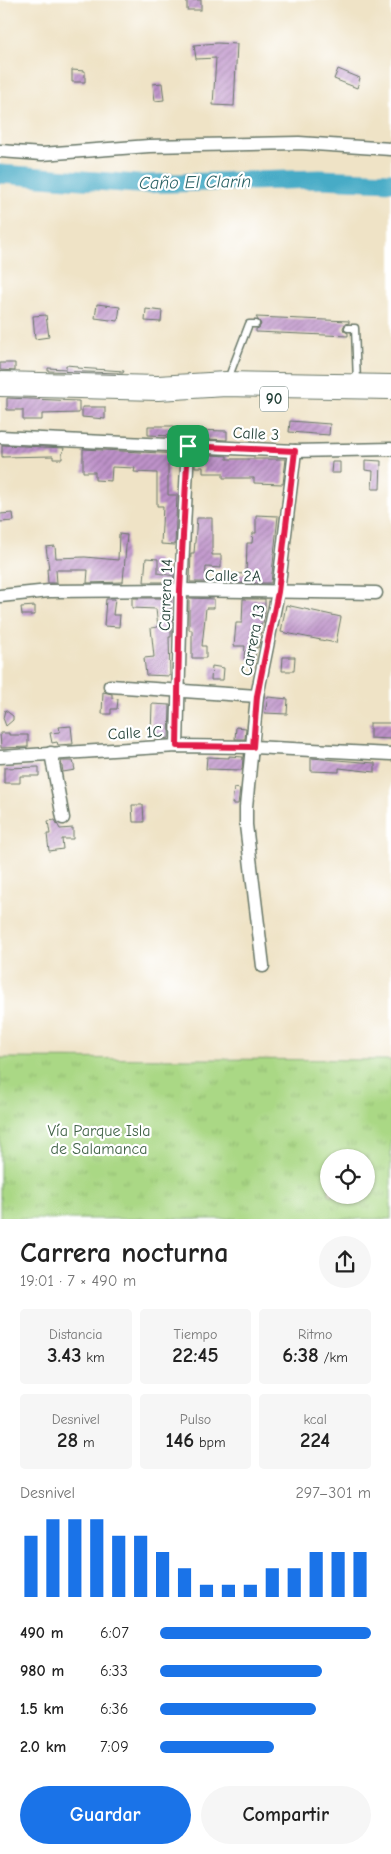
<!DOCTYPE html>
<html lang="es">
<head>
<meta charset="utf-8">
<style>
  body { margin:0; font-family:"Comic Neue",sans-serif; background:#f6f6f6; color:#222; height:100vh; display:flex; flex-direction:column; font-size:19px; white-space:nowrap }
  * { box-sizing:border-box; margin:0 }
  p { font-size:16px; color:#767676 }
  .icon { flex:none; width:28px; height:28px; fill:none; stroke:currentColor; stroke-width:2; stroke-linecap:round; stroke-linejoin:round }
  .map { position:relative; height:1219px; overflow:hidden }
  .panel { display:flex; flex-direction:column; background:#fff; flex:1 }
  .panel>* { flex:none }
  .fabs { position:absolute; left:320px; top:1149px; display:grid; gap:10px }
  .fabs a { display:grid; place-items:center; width:55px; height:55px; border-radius:50%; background:#fff; box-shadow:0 1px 4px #0004; font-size:25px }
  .pin { position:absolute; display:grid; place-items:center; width:42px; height:42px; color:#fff; margin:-21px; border-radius:10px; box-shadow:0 2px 8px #0006 }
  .round { display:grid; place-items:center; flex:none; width:52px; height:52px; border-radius:26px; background:#f6f6f6 }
  .headline { display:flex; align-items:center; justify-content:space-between; height:85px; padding:0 20px }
  h1 { font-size:28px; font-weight:700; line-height:38px }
  .figures { display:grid; grid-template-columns:repeat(3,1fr); gap:8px; height:85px; padding:5px 20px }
  .figures div { display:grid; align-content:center; border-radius:5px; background:#f6f6f6; text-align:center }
  .figures b { font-size:21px; font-weight:700 }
  .figures small { font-size:14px; font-weight:400 }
  .figures p { font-size:14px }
  .chart { height:140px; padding:10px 20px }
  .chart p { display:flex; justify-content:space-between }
  .chart svg { width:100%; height:90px; margin-top:5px; stroke:#1a73e8; stroke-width:6 }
  .action { display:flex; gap:10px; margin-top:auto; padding:10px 20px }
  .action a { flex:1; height:58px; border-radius:30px; background:#1a73e8; color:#fff; font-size:20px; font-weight:700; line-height:58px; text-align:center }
  .action a+a { background:#f6f6f6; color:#222 }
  ul { padding:0 20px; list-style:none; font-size:16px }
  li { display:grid; grid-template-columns:80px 60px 1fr; align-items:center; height:38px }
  li i { height:12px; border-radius:6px; background:#1a73e8 }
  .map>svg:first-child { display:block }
  .park { fill:url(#park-tufts); stroke:#648a5c; fill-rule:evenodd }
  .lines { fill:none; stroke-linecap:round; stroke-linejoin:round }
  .river { stroke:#46abc6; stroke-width:19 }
  .building { fill:url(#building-hatch) }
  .lane-casing { stroke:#687767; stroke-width:9 }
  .street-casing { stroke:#687767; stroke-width:15 }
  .highway-casing { stroke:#687767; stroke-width:26 }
  .lane { stroke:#fff; stroke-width:6 }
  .street { stroke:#fff; stroke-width:12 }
  .highway { stroke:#fff; stroke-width:24 }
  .route-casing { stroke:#fff; stroke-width:10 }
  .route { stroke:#e11d48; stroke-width:6 }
  .labels { text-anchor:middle; stroke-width:4.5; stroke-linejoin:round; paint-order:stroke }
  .shield { fill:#fff; stroke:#627771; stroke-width:1 }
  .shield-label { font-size:15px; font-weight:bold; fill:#1f3d34 }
  .street-label { font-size:16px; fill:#1f3d34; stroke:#fff }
  .park-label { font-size:16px; fill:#426448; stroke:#fff }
  .water-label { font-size:18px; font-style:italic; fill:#2d6467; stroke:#fff }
</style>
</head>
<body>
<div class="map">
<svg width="391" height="1219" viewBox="0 0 391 1219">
  <defs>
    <pattern id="park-tufts" width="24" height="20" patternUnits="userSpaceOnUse" patternTransform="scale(1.25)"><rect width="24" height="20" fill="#aad885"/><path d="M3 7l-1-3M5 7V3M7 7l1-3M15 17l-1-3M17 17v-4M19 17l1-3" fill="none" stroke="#92ba73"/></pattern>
    <pattern id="building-hatch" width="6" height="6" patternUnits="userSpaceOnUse" patternTransform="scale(1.25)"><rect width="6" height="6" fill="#be92c9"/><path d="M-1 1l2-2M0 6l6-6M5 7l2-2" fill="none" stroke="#9a78a4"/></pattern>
  </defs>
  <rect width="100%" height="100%" fill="#fff"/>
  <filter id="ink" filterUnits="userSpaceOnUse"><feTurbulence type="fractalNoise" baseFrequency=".02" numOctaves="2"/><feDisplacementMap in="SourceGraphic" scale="10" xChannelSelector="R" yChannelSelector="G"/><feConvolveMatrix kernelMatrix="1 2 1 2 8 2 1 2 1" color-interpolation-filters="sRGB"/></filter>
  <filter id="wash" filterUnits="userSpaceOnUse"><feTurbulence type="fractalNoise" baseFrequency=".0096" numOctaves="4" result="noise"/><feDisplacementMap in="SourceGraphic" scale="20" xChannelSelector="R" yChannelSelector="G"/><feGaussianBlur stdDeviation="1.12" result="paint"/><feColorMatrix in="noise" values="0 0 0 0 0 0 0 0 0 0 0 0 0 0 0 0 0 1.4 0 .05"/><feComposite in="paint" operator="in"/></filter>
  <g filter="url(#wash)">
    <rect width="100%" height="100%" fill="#efe3c6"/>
    <path class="park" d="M0,1058L391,1060V1219H0ZM329,1158H366V1195H329Z"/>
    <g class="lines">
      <path class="river" d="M0,174L137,184L320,179L391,182"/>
    </g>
    <g id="blocks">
      <g class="building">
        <rect x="187" y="0" width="14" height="10"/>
        <path d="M217,43L237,44L234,106L213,105L216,58L196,59L194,45Z"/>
        <path d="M338,69L360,78L357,88L334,79Z"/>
        <path d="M72,70L85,71V82H72Z"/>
        <path d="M162,83L164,100L155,101L153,84Z"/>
        <path d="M97,304L120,307L118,321L95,318Z"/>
        <path d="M146,309L162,311L161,322L145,321Z"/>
        <path d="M46,315L49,337L35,339L33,316Z"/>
        <path d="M256,317L349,321V323L345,324L343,328L344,331L348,333V336L256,332V329L259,328L261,324Z"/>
        <path d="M0,363H15V371L0,370Z"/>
        <path d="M66,365L77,366V368L124,371L123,373L48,371V368L66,369Z"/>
        <path d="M7,398L79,401V413L42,414V420H23V410H7Z"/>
        <path d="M82,407H105V419L82,417Z"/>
        <path d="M290,421L330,424L329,435L289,432Z"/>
        <path d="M148,426H174V436L148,435Z"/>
        <path d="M188,430L227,431V440L188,438Z"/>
        <path d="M2,445L64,448L63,453H62V459H53V456L2,457Z"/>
        <path d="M83,449L179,454V466L168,465V495H177L175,545L161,544L163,506H157V473L134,472L135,468L112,467L111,481L95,480V472H83Z"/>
        <path d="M196,454L227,456V459H286L283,484L254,483V478H223V473H203V467H195Z"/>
        <path d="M365,460L381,461L380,489H372L373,471L365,470Z"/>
        <path d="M332,462H340V473H331Z"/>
        <path d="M13,513L14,521L0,522V514Z"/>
        <path d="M256,515L278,516L271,583H223V573L246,574L247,543H252L253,533H256Z"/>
        <path d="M197,518H212V555H221V568L206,567L205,582H190L191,553H194Z"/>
        <path d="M119,534L127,535L123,582L87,583L88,570H56L57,583H48L47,569H49L46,547L55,546L56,558L85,557L118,560Z"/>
        <path d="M146,558L158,559V573L174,576L173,582H144Z"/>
        <path d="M132,598H171V609H169L171,625V637H169L170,676L146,675L144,658L154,657L151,628L158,627L156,609L132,608Z"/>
        <path d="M189,598L214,599V608H206L202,646H206V658H192V630H189Z"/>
        <path d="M106,599H115L113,615H120L119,627L104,626Z"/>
        <path d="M243,599H265V614L263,623H261L260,641L258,648L256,647L255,660L244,659L245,646H234L236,623H242Z"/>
        <path d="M286,605L341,617L336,643L281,632Z"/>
        <path d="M35,606V615H22L21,607Z"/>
        <path d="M283,657H295L294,671H282Z"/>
        <path d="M212,666L224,668L223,680H211Z"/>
        <path d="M103,692L112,694V698L118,699L117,709H111V714H102Z"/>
        <path d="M268,697L288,699L287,714L265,713Z"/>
        <path d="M152,704L170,705L169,738L161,739L160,735H151Z"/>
        <path d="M5,710L13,716V720L6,726L3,718Z"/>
        <path d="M370,723H391V739L370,738Z"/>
        <path d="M71,726L73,744L58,745L57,742L52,743L50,733L60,732L59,727Z"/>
        <path d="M236,727L246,728L245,739H235Z"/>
        <path d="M0,733H9V735H28V747L1,748Z"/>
        <path d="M229,756L243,757L242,770L206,769L207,757L229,758Z"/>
        <path d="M311,758L375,763V772L339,768V772L311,771Z"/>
        <path d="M61,761H73L75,770L63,772Z"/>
        <path d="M39,767V776H20V783H4V768Z"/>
        <path d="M234,788L240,789L238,804H232Z"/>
        <path d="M132,805H143L144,822H133Z"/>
        <path d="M55,820L60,829L73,828V839H62L63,849L49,851L47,834H50L48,821Z"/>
      </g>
    </g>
  </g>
  <g filter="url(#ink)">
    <use href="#blocks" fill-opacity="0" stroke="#687767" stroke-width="1"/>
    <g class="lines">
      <g class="lane-casing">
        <g id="lane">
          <path d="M348,328H355L357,383"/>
          <path d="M228,379L249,324H256"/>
        </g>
      </g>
      <g class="street-casing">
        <g id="street">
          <path d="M0,151L42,154L149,146L299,143L391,149"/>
          <path d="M0,437L295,451L391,449"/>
          <path d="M0,596L49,591L181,590L376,593"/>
          <path d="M110,686L257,696"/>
          <path d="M177,746L181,590L188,446"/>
          <path d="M51,753L63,818"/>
          <path d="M0,757L177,746L253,747L391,754"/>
          <path d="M263,966L246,825V807L257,696L278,592L295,451"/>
        </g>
      </g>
      <g class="highway-casing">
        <path id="highway" d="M0,384L158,388L226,384L391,387"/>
      </g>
      <use href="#lane" class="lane"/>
      <use href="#street" class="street"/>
      <use href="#highway" class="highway"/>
    </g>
  </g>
  <g class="lines" filter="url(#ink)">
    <g class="route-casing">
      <path id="route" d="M188,446L295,451L278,592L257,696L253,747L177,746L180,590Z"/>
    </g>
    <use href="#route" class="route"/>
  </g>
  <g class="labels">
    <rect class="shield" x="260" y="386.5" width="28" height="25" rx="4"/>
    <g class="shield-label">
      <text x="274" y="404">90</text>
    </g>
    <g class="street-label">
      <text transform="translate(256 433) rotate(3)" y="6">Calle 3</text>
      <text transform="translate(233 575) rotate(1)" y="6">Calle 2A</text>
      <text transform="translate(165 595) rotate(-88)" y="6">Carrera 14</text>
      <text transform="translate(252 640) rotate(-79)" y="6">Carrera 13</text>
      <text transform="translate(135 732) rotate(-3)" y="6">Calle 1C</text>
    </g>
    <g class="park-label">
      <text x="99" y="1136">Vía Parque Isla<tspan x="99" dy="18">de Salamanca</tspan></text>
    </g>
    <g class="water-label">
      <text transform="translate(195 182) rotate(-1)" y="6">Caño El Clarín</text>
    </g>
  </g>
</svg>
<div class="fabs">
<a><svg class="icon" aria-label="locate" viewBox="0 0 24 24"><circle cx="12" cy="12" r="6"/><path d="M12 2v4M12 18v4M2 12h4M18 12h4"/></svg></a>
</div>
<div class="pin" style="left:188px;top:446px;background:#1e9e55"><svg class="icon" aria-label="arrive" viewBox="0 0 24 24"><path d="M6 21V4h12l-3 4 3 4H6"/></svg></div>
</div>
<section class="panel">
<div class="headline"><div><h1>Carrera nocturna</h1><p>19:01 · 7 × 490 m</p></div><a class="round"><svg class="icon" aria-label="share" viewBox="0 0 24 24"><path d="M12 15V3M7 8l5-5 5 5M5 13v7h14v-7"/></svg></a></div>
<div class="figures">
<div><p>Distancia</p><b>3.43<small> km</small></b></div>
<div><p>Tiempo</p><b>22:45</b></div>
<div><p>Ritmo</p><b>6:38<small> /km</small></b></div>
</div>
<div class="figures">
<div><p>Desnivel</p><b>28<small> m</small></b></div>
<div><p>Pulso</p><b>146<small> bpm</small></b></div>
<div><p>kcal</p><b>224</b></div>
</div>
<div class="chart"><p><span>Desnivel</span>297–301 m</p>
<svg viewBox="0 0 160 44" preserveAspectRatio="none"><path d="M5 44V14M15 44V6M25 44V6M35 44V6M45 44V14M55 44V14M65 44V22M75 44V30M85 44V38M95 44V38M105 44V38M115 44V30M125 44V30M135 44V22M145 44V22M155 44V22"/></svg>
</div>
<ul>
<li><b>490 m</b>6:07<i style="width:100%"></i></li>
<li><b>980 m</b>6:33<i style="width:77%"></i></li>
<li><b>1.5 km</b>6:36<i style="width:74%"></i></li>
<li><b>2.0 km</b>7:09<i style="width:54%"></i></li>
</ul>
<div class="action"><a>Guardar</a><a>Compartir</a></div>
</section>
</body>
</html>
